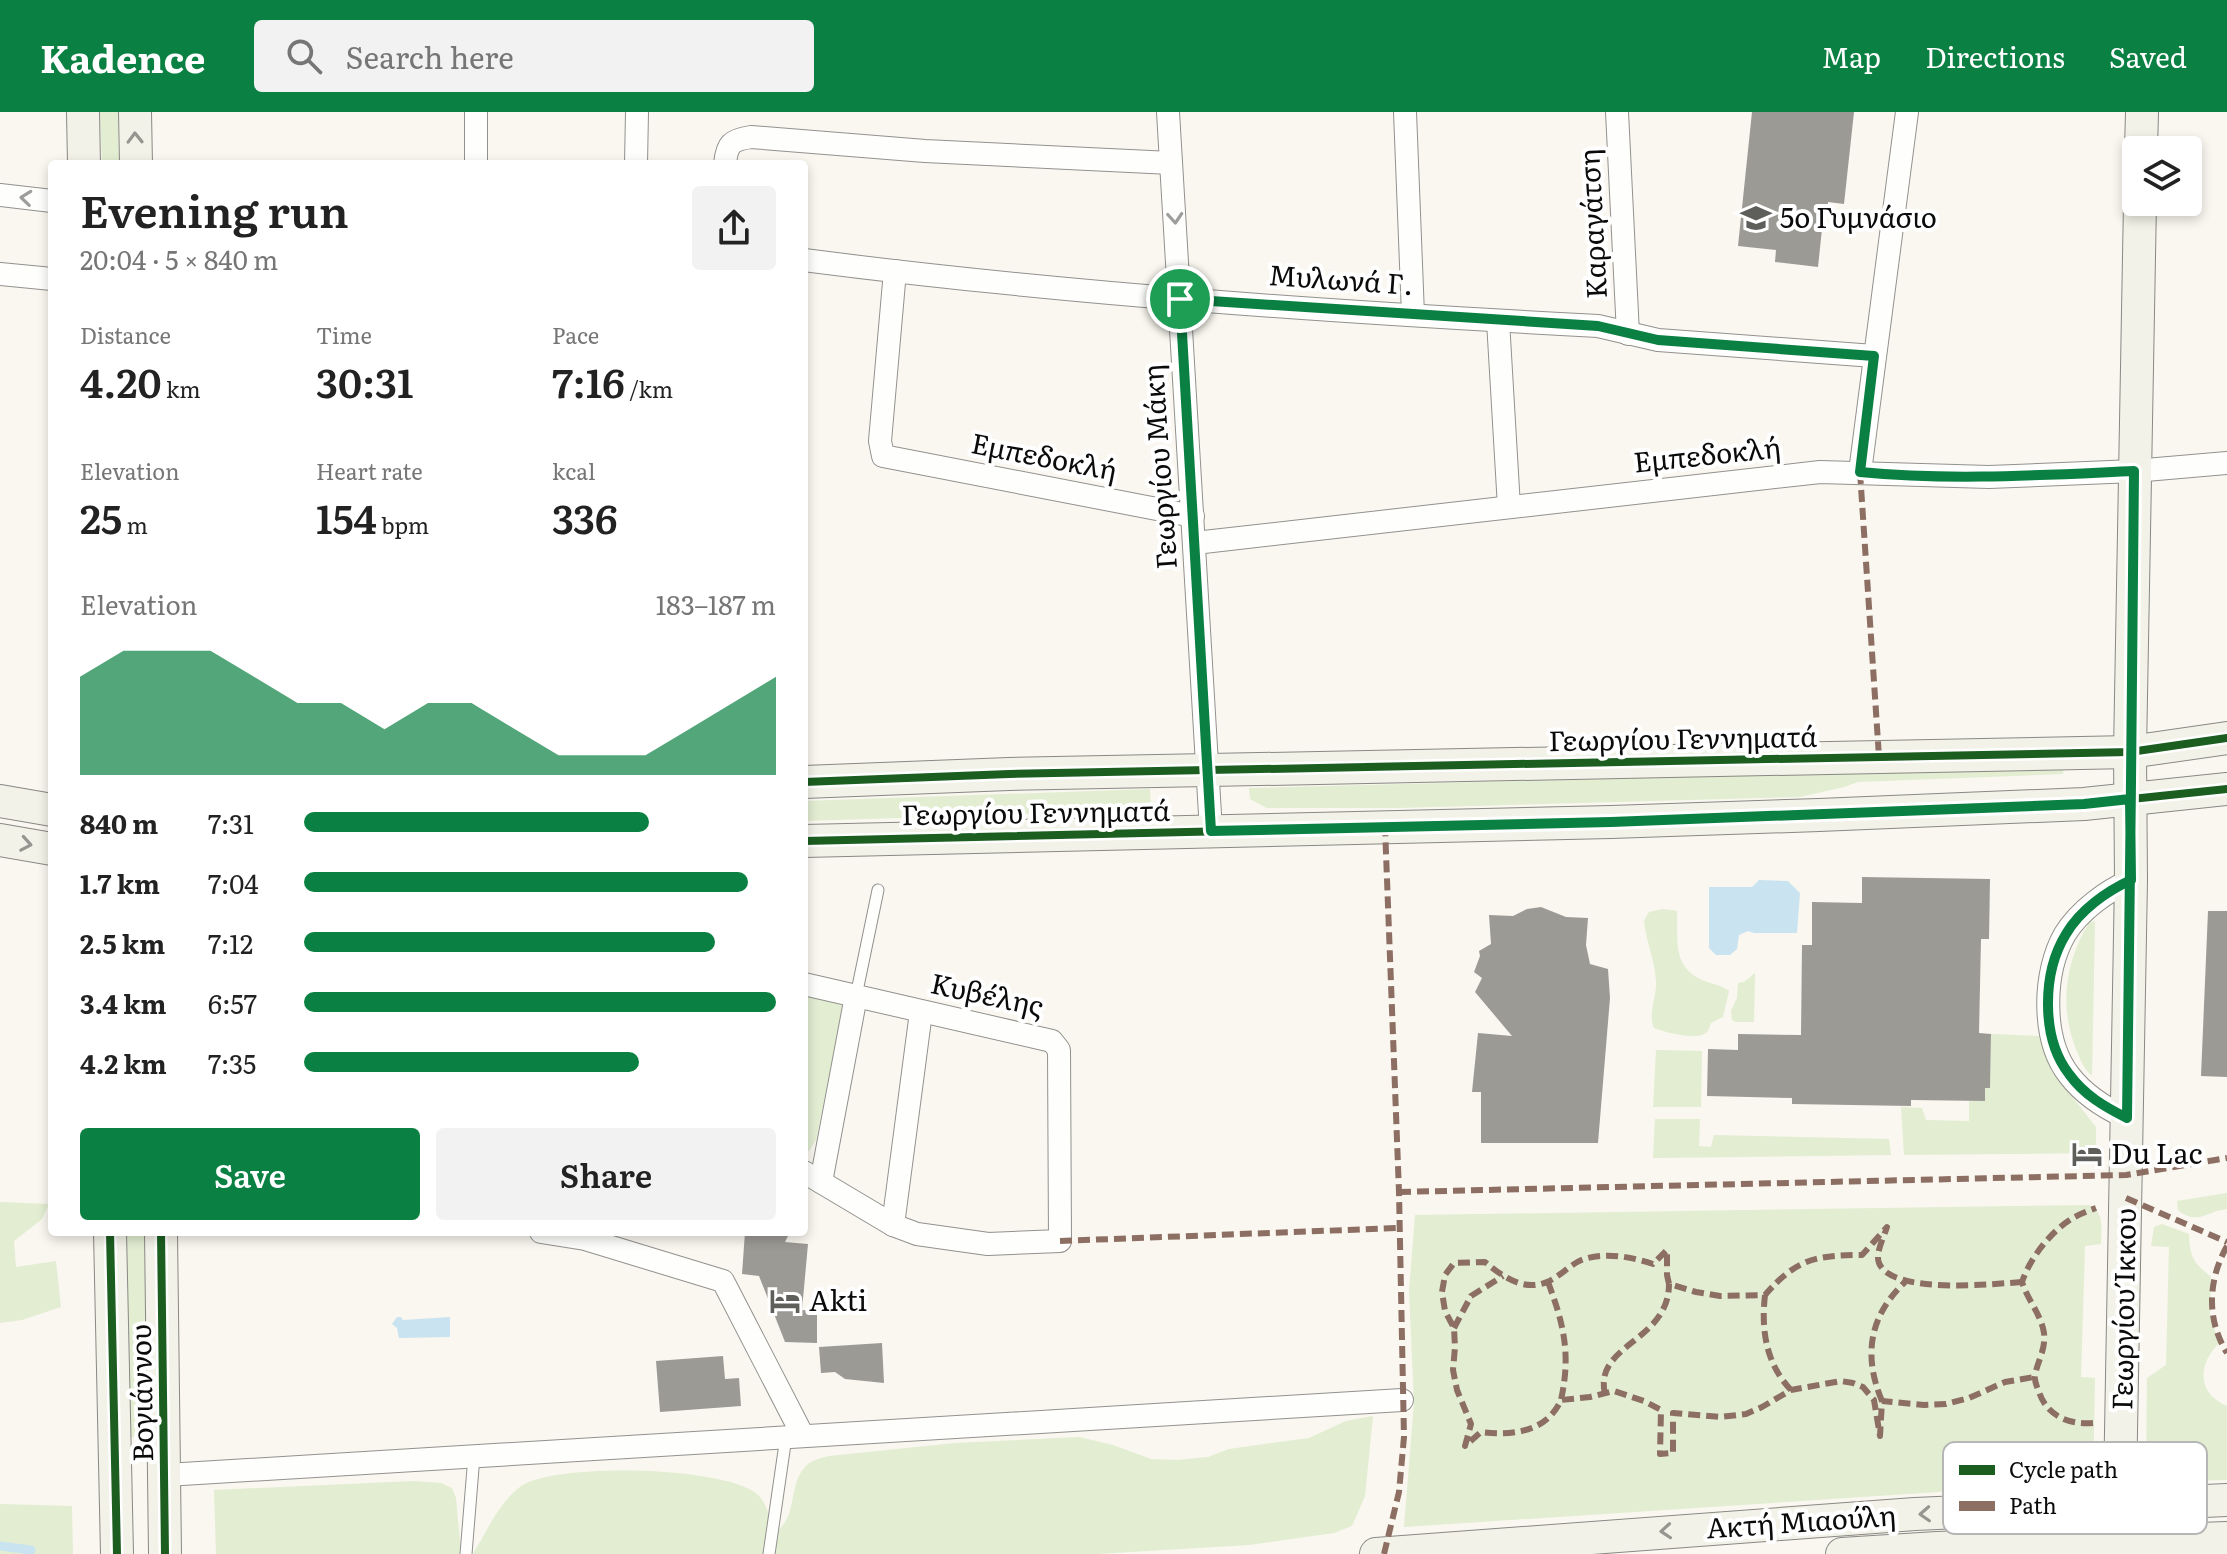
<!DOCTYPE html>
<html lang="en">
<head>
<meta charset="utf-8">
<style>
  body { margin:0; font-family:Literata,serif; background:#f2f2f2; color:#222; height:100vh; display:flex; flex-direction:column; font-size:30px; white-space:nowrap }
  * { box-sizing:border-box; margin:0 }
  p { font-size:26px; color:#767676 }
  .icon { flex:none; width:44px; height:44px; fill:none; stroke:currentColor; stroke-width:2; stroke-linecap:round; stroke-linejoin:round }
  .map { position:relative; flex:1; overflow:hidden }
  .sheet { position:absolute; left:48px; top:48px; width:760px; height:1076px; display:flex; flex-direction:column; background:#fff; border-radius:8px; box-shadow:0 4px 12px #0003 }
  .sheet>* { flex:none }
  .fabs { position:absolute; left:2122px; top:24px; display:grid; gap:16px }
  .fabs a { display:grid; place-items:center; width:80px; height:80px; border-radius:8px; background:#fff; box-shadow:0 4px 12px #0003; font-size:40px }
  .pin { position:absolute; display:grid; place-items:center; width:68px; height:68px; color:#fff; margin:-34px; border:4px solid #fff; border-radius:50%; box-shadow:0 2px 8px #0007 }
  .round { display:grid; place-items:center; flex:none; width:84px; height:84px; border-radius:8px; background:#f2f2f2 }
  .headline { display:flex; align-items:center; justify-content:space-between; height:136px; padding:0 32px }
  h1 { font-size:44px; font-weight:600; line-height:60px }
  .metrics { display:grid; grid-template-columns:repeat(3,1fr); gap:12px; height:136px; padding:8px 32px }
  .metrics div { display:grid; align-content:center }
  .metrics b { font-size:40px; font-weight:600 }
  .metrics small { font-size:22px; font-weight:400 }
  .metrics p { font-size:22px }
  .chart { height:224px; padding:16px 32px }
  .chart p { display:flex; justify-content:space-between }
  .chart svg { width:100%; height:144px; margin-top:8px; fill:#0b8043; opacity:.7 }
  .action { display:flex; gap:16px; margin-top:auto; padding:16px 32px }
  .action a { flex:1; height:92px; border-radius:8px; background:#0b8043; color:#fff; font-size:32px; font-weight:600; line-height:92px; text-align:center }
  .action a+a { background:#f2f2f2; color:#222 }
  ul { padding:0 32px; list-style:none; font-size:26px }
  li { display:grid; grid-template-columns:128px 96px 1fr; align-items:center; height:60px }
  li i { height:20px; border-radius:10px; background:#0b8043 }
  header { display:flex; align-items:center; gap:48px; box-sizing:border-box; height:112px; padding:0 40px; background:#0b8043; color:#fff }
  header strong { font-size:38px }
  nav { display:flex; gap:44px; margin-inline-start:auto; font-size:28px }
  .search { width:560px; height:72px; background:#f2f2f2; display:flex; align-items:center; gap:20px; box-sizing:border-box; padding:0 28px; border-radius:8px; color:#767676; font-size:30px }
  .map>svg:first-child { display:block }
  .green { fill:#e2edd1 }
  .water { fill:#c9e3f0 }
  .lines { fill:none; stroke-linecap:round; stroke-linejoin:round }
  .stream { stroke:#c9e3f0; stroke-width:9 }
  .building { fill:#9c9a95 }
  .lane-casing { stroke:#92918e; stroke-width:13 }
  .street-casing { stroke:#92918e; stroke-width:24 }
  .secondary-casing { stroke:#898884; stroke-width:34 }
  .lane { stroke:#fefefd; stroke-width:11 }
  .street { stroke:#fefefd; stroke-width:22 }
  .secondary { stroke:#f3f2e8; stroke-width:32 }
  .quiet { stroke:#8d6e63; stroke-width:6; stroke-dasharray:12 6; stroke-linecap:butt }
  .cycleway-casing { stroke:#fff; stroke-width:13 }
  .cycleway { stroke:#1b5e20; stroke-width:8 }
  .oneway { stroke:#969690 }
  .oneway2 { stroke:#9d9d9c }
  .route-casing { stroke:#fff; stroke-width:16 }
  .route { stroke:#0b8043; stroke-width:10 }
  .labels { text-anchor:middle; stroke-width:8; stroke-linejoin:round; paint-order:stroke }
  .poi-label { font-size:28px; fill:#0b0b0b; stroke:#fff; text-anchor:start }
  .street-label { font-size:28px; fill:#0b0b0b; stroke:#fff }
  .key { fill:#fff; stroke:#b6b6b6; stroke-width:2 }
  .key-label { font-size:22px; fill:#0b0b0b }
</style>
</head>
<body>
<header>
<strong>Kadence</strong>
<div class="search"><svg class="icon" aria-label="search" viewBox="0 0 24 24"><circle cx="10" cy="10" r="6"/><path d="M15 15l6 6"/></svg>Search here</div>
<nav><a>Map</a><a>Directions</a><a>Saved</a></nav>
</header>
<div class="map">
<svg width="2227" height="1442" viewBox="0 0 2227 1442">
  <rect width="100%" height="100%" fill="#f9f7ef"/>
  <g class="green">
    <path d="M100,0H118L119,51H102Z"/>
    <path d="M2064,655L2063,662L1858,670L1844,675L1800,685L1397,696H1267L1250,687L1249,676Z"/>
    <path d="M1150,677L1151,698L804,709V689Z"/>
    <path d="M1662,797L1677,799C1678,826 1672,853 1700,867C1710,872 1720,872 1729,879L1723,905L1711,911C1709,915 1709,920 1704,922C1693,928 1665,920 1654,916C1648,902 1656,887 1656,872C1656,850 1646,830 1644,809L1649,800Z"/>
    <path d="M2095,809L2092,964C2084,957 2080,947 2076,937C2059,894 2065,850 2089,811Z"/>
    <path d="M1755,861L1754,910H1736L1732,908L1731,899L1737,886L1738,871L1744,870Z"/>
    <path d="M804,882L844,891L816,1028L809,1039L804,1040Z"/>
    <path d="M1991,922L2040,924L2051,958L2096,1015V1041L1904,1043L1901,995L1922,996L1926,1008L1969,1009V989H1985V976L1990,975Z"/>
    <path d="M1656,938L1702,939L1701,995H1653Z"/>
    <path d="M1655,1007H1700L1699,1034L1711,1035L1714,1023L1889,1027L1891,1043L1653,1046Z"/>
    <path d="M2227,1081V1097C2206,1099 2198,1114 2178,1098L2177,1089Z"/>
    <path d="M0,1090L49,1092L42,1107L14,1129L16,1155L56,1149L61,1195L22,1208L0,1211Z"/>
    <path d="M2089,1093C2105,1100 2101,1117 2101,1132L2085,1134L2081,1265L2095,1266L2093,1370L1404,1415L1414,1290L1409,1180L1415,1103Z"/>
    <path d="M2162,1112L2189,1122C2190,1146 2193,1150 2211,1165L2210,1203L2219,1231C2198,1252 2196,1281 2227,1294V1368L2146,1370L2147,1266L2166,1253L2169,1135L2151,1134L2154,1115Z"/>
    <path d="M126,1120H144L149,1324L131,1325Z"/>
    <path d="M1373,1304L1365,1384L1352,1414L1334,1421L1249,1433L1097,1442H473C487,1419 500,1388 523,1373C559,1351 723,1354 757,1382C768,1391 769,1408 774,1421C799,1406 787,1373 806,1354C811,1348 822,1346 829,1344L955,1331L1079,1325L1113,1333L1151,1347L1177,1348L1208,1345L1229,1337L1309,1326L1346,1309Z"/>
    <path d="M414,1369L441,1371L452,1376L456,1386L461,1442H216L214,1378Z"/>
    <path d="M0,1392L72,1394L73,1442H0Z"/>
  </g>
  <g class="water">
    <path d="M1759,768L1788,769L1800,781L1797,821H1754L1748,819L1739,823L1737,837L1730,843H1716L1709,836V775H1752Z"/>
    <path d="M397,1205H401L403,1208L450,1205V1225L399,1226L397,1216L392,1212Z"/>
  </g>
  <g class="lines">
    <path class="stream" d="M0,1434L31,1438"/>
  </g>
  <g class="building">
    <path d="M1752,0H1854L1844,92L1828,90L1825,117H1822L1818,155L1775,150L1776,138L1738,134Z"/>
    <path d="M1862,765L1990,767L1989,827H1981L1979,921L1991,922L1990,976H1985V989L1911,988V994L1792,992V986L1707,984L1708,937L1738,938V922L1801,923L1802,833H1812V790L1862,791Z"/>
    <path d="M1541,795L1566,805L1588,806L1586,833L1590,852L1608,857L1610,886L1598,1031H1481V980H1472L1478,921L1512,924L1475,880L1482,866L1474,860L1480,844L1479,839L1491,832L1489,803L1513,804L1527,797Z"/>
    <path d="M2208,799H2227V965L2201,964Z"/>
    <path d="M745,1120H790L785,1130L808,1132L802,1198L817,1199V1231L785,1230L759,1164L742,1162Z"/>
    <path d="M882,1231L884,1271L845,1267L835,1260L821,1261L819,1235Z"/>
    <path d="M723,1244L725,1267L739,1266L741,1294L660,1300L656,1249Z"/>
  </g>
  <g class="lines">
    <g class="lane-casing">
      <g id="lane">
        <path d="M856,884L878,778"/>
        <path d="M466,1442L474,1344"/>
        <path d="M769,1442L786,1325"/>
      </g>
    </g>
    <g class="street-casing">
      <g id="street">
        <path d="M1168,0L1211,719"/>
        <path d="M1405,0L1413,203"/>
        <path d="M1617,0L1628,222"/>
        <path d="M476,52V0"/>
        <path d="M636,52L637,0"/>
        <path d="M725,52C727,32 731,28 751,25L925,39L1171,51"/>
        <path d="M0,83L52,89"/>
        <path d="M804,148C1067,182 1333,200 1598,214L1658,228L1874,244"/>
        <path d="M895,159L880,329L883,344L1193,404"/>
        <path d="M0,162L52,167"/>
        <path d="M1498,209L1509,395"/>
        <path d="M1860,360L1907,0"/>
        <path d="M1195,431L1820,360L1989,365L2134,359L2227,351"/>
        <path d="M804,872L1052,929L1059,938L1060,1129L988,1132L917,1122L893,1113L804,1060"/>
        <path d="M2127,1006C2105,996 2084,983 2069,963C2041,927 2043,860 2065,822C2080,798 2107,779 2131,768"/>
        <path d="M821,1070L856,884"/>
        <path d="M893,1113L921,900"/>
        <path d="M541,1120L585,1127L723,1169L803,1324"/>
        <path d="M166,1363L1402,1288"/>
      </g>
    </g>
    <g class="secondary-casing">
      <g id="secondary">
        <path d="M83,0L84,52"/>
        <path d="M135,0L136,52"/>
        <path d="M2141,38L2142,0"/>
        <path d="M804,670L1009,662L2130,640L2227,626"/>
        <path d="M0,689L52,698"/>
        <path d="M0,728L52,737"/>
        <path d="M804,729L1611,710L1819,703L2084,692L2227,677"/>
        <path d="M110,1120L117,1442"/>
        <path d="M161,1120L165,1442"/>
        <path d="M2119,1430L2131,768L2130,640L2140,90"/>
        <path d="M1376,1442L1915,1402L2227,1388"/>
        <path d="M1842,1442L1937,1436L2227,1426"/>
      </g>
    </g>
    <use href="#lane" class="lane"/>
    <use href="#street" class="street"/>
    <use href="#secondary" class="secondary"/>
    <g class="quiet">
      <path d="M1860,360L1879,645"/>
      <path d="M1399,1080L2126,1063L2227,1046"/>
      <path d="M2126,1086L2227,1130"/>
      <path d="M1060,1129L1398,1116"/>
      <path d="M2227,1134C2208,1168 2206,1207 2227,1241"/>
      <path d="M1548,1170C1564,1213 1571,1242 1561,1288"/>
      <path d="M2022,1170C1993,1172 1892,1183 1879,1151C1875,1141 1884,1125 1887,1115L1862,1143C1816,1143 1796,1147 1765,1183L1720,1184L1696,1180L1669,1172L1667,1163V1138L1653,1152C1632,1145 1606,1140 1584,1147C1570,1152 1561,1164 1547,1170C1523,1180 1502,1164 1485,1150L1454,1151L1445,1163L1442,1180L1445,1199L1454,1216L1455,1235L1453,1258L1457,1278L1471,1312L1465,1334L1481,1320C1512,1324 1547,1320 1561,1288L1590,1285L1614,1279L1644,1289L1661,1298L1660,1342L1673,1341V1301L1720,1305L1746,1302L1762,1295L1791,1278L1841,1269L1853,1271L1863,1275L1874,1288L1880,1324L1882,1289L1924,1293L1946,1292L1969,1286L2005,1270L2034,1265"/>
      <path d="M1765,1183C1761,1218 1766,1252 1791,1278"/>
      <path d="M1454,1216L1471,1184L1503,1164"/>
      <path d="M1605,1282C1593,1232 1669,1230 1669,1172"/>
      <path d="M1882,1289C1863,1244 1869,1204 1905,1170"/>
      <path d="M2093,1311C2069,1313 2047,1304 2039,1280C2037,1275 2034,1268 2035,1263C2038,1248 2046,1237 2044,1221C2041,1202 2027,1187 2022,1170C2030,1146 2051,1119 2073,1106C2080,1102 2088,1099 2096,1096"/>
      <path d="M1384,1442L1399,1380L1404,1325L1399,1080L1385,715"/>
    </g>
    <g class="cycleway-casing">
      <g id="cycleway">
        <path d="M804,670L1009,662L2130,640L2227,626"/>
        <path d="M804,729L1611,710L1819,703L2084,692L2227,677"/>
        <path d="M110,1120L117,1442"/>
        <path d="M161,1120L165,1442"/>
      </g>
    </g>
    <use href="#cycleway" class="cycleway"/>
  </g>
  <defs><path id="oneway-chevron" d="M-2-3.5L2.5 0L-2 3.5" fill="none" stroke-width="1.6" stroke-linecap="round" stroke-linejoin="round" transform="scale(2)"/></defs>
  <g class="oneway">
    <use href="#oneway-chevron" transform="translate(135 26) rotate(-91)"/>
    <use href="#oneway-chevron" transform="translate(26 732) rotate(10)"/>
    <use href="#oneway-chevron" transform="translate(1925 1402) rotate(177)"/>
    <use href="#oneway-chevron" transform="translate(1666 1419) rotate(176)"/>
  </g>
  <g class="oneway2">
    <use href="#oneway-chevron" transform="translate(26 86) rotate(-174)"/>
    <use href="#oneway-chevron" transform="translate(1175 106) rotate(86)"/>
  </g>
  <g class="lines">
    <g class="route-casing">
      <path id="route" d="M1180,187L1211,719L1611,710L2084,692L2130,687L2131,768C2107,779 2080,798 2066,822C2042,861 2041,926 2069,962C2084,983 2105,995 2127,1006C2131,790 2131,575 2134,359C2043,363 1951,369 1860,360L1874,244L1658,228L1598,214L1180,187"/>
    </g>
    <use href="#route" class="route"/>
  </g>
  <defs>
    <g id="school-bare" transform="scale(2.4)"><path d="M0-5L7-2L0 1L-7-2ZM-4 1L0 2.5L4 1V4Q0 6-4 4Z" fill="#5e5e5b" stroke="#fff" stroke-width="2.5" paint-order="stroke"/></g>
    <g id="hotel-bare" transform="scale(2.4)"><path d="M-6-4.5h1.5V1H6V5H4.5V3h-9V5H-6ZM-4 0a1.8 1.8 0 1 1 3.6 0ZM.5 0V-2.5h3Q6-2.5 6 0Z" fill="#5e5e5b" stroke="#fff" stroke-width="2.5" paint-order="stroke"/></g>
  </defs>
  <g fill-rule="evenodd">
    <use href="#school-bare" x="1756" y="106"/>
    <use href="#hotel-bare" x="2087" y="1042"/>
    <use href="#hotel-bare" x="785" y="1189"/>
  </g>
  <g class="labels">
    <g class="poi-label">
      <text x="1780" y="116">5ο Γυμνάσιο</text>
      <text x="2111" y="1052">Du Lac</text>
      <text x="809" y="1199">Akti</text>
    </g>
    <g class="street-label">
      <text transform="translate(1593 112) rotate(-93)" y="10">Καραγάτση</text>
      <text transform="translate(1341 168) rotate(4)" y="10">Μυλωνά Γ.</text>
      <text transform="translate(1707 343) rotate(-6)" y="10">Εμπεδοκλή</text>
      <text transform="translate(1044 345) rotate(11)" y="10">Εμπεδοκλή</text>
      <text transform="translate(1160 355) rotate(-94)" y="10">Γεωργίου Μάκη</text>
      <text transform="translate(1683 627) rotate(-1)" y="10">Γεωργίου Γεννηματά</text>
      <text transform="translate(1036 701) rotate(-1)" y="10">Γεωργίου Γεννηματά</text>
      <text transform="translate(987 883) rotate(12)" y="10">Κυβέλης</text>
      <text transform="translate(2124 1197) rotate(-89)" y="10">Γεωργίου Ίκκου</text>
      <text transform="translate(142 1281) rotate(-91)" y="10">Βογιάννου</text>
      <text transform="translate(1801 1410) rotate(-4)" y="10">Ακτή Μιαούλη</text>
    </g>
  </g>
  <rect x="1943" y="1330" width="264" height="92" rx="12" class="key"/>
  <rect x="1959" y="1353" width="36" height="10" fill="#1b5e20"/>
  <rect x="1959" y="1389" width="36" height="10" fill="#8d6e63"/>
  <g class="key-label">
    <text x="2009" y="1366">Cycle path</text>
    <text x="2009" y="1402">Path</text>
  </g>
</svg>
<div class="fabs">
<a><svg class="icon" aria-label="layers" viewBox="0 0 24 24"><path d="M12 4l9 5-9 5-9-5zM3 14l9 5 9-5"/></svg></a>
</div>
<div class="pin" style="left:1180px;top:187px;background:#1e9e55"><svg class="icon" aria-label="arrive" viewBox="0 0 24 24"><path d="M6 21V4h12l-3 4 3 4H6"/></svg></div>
<section class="sheet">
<div class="headline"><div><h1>Evening run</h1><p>20:04 · 5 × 840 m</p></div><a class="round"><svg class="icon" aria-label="share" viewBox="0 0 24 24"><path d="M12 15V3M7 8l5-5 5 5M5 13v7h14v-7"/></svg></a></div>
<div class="metrics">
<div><p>Distance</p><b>4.20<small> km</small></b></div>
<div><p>Time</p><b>30:31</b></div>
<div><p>Pace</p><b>7:16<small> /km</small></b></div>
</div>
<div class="metrics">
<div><p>Elevation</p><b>25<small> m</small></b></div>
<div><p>Heart rate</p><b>154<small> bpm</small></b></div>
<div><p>kcal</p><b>336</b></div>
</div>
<div class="chart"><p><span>Elevation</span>183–187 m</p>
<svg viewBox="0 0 160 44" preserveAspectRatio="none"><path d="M0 44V14L10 6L20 6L30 6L40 14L50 22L60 22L70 30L80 22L90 22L100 30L110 38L120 38L130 38L140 30L150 22L160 14V44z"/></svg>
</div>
<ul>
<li><b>840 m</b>7:31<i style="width:73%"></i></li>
<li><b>1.7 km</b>7:04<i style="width:94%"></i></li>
<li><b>2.5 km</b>7:12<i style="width:87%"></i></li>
<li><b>3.4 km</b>6:57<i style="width:100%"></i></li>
<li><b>4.2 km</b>7:35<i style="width:71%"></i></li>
</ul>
<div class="action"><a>Save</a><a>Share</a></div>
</section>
</div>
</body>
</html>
